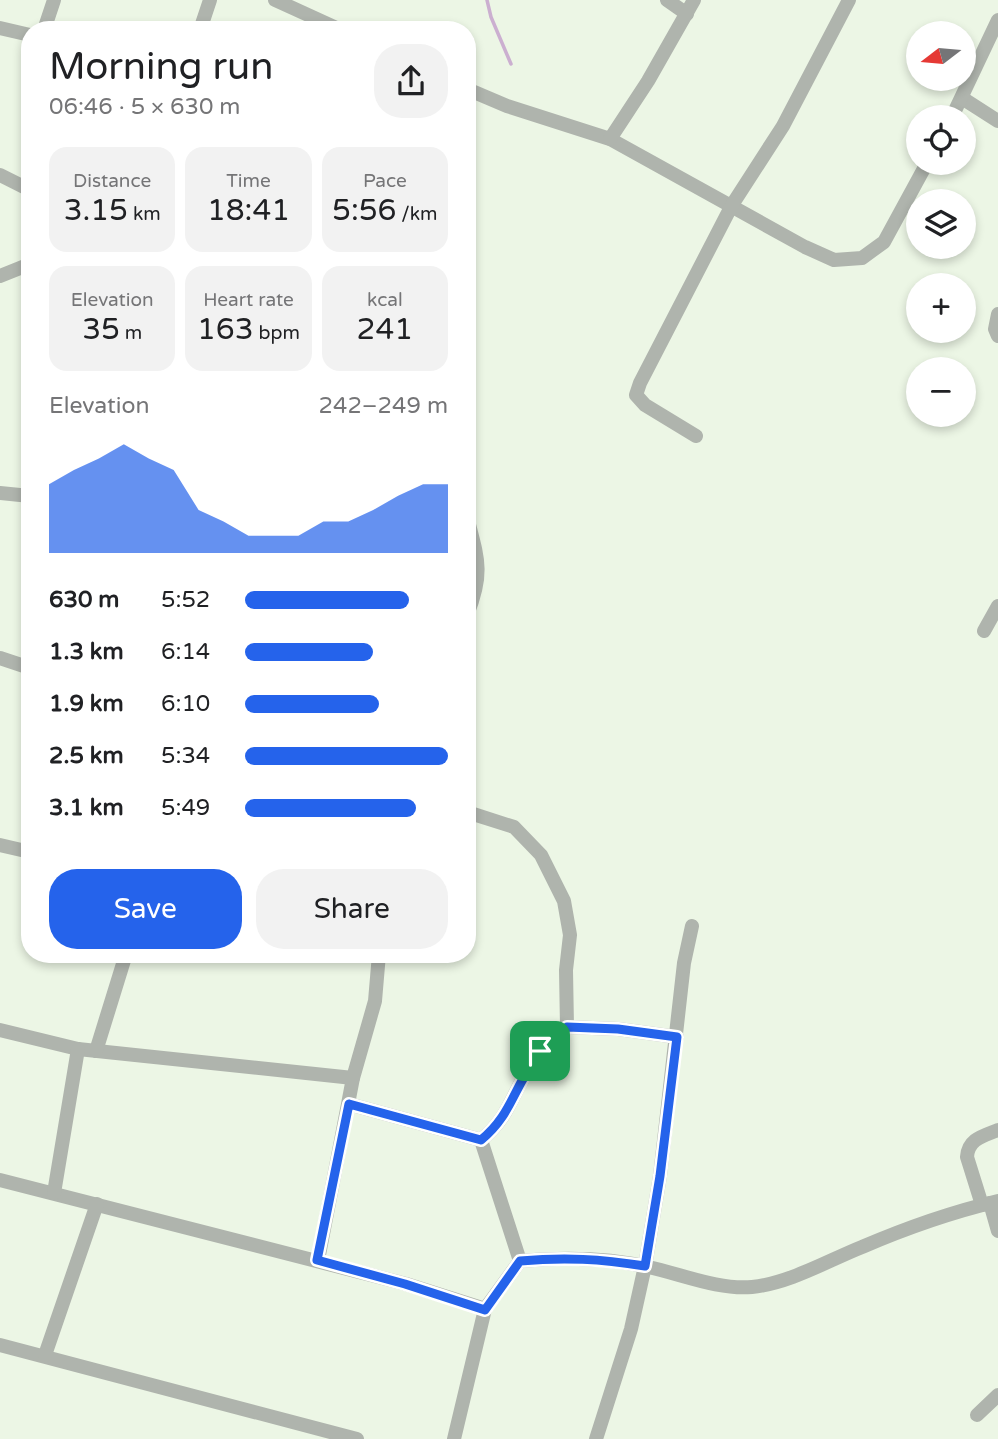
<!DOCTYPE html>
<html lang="en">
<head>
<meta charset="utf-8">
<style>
  body { margin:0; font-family:"Varela Round",sans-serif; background:#f2f2f2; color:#202124; height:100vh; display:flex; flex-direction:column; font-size:26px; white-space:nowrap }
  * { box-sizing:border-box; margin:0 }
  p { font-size:23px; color:#757577 }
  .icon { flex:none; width:38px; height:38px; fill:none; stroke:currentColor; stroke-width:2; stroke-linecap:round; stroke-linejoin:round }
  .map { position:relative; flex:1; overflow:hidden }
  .panel { position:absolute; left:21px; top:21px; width:455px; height:942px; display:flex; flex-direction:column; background:#fff; border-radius:28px; box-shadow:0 4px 10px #0003 }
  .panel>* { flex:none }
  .needle { width:46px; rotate:254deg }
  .fabs { position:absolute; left:906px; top:21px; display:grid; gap:14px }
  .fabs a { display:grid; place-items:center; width:70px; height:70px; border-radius:50%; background:#fff; box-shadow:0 4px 10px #0003; font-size:35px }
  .pin { position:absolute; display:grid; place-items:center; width:60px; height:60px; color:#fff; margin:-30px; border-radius:14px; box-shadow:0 4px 10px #0006 }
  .round { display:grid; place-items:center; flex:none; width:74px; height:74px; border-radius:28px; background:#f2f2f2 }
  .headline { display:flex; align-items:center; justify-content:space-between; height:119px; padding:0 28px }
  h1 { font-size:38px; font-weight:600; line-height:52px }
  .stats { display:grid; grid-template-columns:repeat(3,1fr); gap:10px; height:119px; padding:7px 28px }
  .stats div { display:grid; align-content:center; border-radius:18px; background:#f2f2f2; text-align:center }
  .stats b { font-size:30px; font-weight:600 }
  .stats small { font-size:19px; font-weight:400 }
  .stats p { font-size:19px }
  .chart { height:196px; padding:14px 28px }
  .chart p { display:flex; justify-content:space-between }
  .chart svg { width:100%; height:126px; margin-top:7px; fill:#2563eb; opacity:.7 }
  .cta { display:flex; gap:14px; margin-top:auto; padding:14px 28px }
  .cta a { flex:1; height:80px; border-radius:28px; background:#2563eb; color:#fff; font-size:28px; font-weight:600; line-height:80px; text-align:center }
  .cta a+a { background:#f2f2f2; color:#202124 }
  ul { padding:0 28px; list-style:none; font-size:23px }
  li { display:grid; grid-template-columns:112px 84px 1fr; align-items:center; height:52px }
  li i { height:18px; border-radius:9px; background:#2563eb }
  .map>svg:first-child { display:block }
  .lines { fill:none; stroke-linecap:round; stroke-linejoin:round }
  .stream { stroke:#cbafd0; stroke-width:3.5 }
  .street { stroke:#afb4ad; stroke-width:14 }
  .route-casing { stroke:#fff; stroke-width:14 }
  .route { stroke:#2563eb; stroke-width:9 }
</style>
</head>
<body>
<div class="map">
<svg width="998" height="1439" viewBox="0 0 998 1439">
  <rect width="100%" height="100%" fill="#ecf6e5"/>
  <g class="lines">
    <path class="stream" d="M487,0L491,17L511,64"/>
    <g class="street">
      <path d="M275,0L341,30"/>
      <path d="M667,0L687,14"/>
      <path d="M0,28L30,35"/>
      <path d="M44,30L54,0"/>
      <path d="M200,30L210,0"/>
      <path d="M467,89L507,106L610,139L805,247L834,260L862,258L884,242L927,163"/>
      <path d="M962,98L998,121"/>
      <path d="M952,117L998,20"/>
      <path d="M610,139L648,81L694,0"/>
      <path d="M0,175L30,190"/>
      <path d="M0,276L30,264"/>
      <path d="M998,314L995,329L998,336"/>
      <path d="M696,436L645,405L636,395L640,383L732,205L783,126L849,0"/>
      <path d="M0,493L30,496"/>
      <path d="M467,517C478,559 484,573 467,615"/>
      <path d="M984,631L998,606"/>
      <path d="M0,658L30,668"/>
      <path d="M467,812L514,827L541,855L564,901L570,935L566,970L567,1027L618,1029L677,1037"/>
      <path d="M0,845L30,852"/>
      <path d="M0,1030L78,1049L353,1078"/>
      <path d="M96,1051L126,954"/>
      <path d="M349,1104L481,1140L520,1261"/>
      <path d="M481,1140C509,1117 511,1096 530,1067C540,1051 553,1040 567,1027"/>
      <path d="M0,1180L406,1284L485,1309"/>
      <path d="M54,1193L78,1049"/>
      <path d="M990,1203L998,1231"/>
      <path d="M982,1205L967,1157C968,1139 983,1136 998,1130"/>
      <path d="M318,1260L353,1078L375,1001L379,954"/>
      <path d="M0,1345L357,1439"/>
      <path d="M45,1355L97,1204"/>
      <path d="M977,1415L998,1395"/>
      <path d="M454,1439L485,1309L520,1261C564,1257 605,1257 648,1267C681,1274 718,1290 752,1287C790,1283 827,1261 862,1247C906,1228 952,1212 998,1201"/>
      <path d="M596,1439L631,1329L645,1266L660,1176L684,963L692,926"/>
    </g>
  </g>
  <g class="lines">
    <g class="route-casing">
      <path id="route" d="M567,1027L618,1029L677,1037L660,1176L645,1266C600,1259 566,1257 520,1261L485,1310L405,1284L317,1260L349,1104L481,1140C508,1118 512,1095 530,1067C540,1051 553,1040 567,1027Z"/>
    </g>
    <use href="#route" class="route"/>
  </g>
</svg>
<div class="fabs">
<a><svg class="needle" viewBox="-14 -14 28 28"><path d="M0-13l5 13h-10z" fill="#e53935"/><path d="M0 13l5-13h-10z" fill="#757577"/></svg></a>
<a><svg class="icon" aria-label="locate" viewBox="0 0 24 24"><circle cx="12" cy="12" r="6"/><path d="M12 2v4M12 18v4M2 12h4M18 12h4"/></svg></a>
<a><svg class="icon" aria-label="layers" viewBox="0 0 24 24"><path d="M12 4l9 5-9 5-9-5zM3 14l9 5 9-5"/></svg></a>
<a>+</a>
<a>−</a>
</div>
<div class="pin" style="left:540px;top:1051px;background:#1e9e55"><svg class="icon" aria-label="arrive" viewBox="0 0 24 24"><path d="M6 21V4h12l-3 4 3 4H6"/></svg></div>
<section class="panel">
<div class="headline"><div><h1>Morning run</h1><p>06:46 · 5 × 630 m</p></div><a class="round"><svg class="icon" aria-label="share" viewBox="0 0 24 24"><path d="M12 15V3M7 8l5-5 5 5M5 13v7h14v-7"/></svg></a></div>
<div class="stats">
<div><p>Distance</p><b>3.15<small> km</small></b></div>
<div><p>Time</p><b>18:41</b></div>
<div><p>Pace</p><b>5:56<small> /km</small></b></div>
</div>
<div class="stats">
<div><p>Elevation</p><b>35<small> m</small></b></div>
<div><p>Heart rate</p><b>163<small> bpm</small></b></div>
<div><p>kcal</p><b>241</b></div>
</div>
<div class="chart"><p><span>Elevation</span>242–249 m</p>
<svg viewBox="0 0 160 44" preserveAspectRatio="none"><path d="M0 44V20L10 15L20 11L30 6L40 11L50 15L60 29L70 33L80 38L90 38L100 38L110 33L120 33L130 29L140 24L150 20L160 20V44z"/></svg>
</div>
<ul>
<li><b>630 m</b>5:52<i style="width:81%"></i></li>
<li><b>1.3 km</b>6:14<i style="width:63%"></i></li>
<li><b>1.9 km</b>6:10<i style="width:66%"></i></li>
<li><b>2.5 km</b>5:34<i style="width:100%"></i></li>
<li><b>3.1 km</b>5:49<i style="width:84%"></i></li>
</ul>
<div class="cta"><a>Save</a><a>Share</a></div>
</section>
</div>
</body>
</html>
